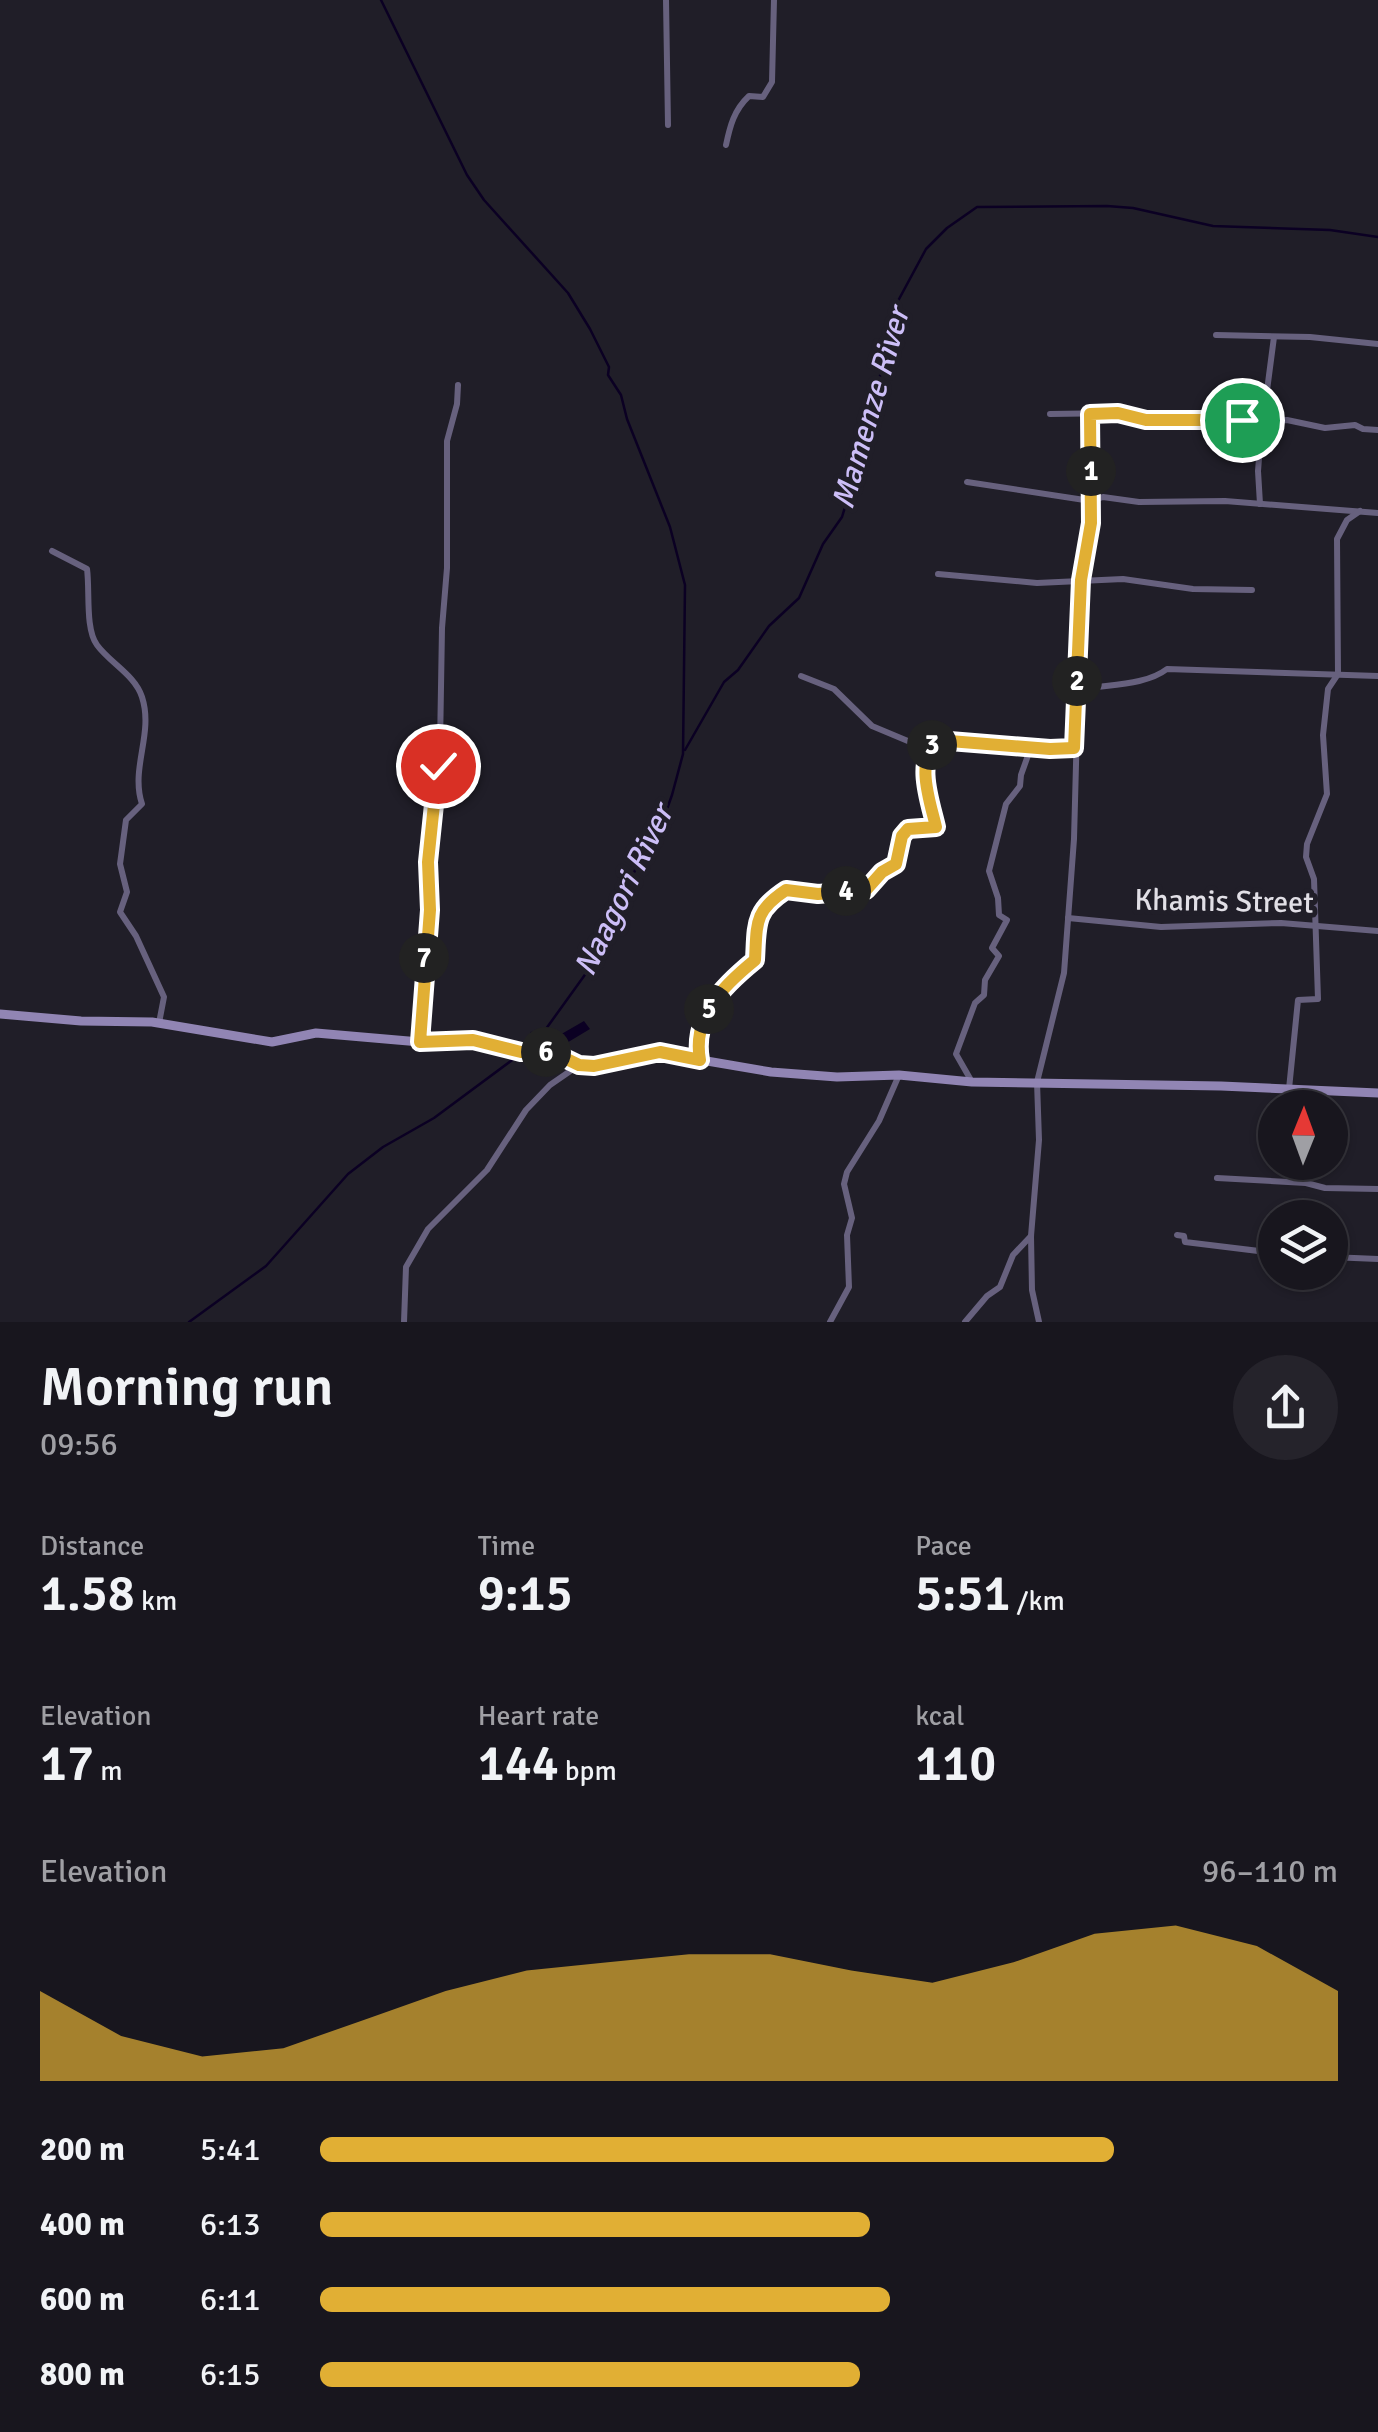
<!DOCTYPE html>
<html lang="en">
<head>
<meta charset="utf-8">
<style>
  body { margin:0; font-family:Signika,sans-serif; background:#25232b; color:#f1f3f6; height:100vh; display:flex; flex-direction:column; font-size:38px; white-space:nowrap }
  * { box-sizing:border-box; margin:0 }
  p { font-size:32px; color:#9f9fa4 }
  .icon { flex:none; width:55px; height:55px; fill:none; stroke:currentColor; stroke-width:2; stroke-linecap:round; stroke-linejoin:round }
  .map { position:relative; height:1322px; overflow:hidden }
  .drawer { display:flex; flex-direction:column; background:#18161e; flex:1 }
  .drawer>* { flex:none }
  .needle { width:65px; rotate:1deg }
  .buttons { position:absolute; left:1258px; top:1090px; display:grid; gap:20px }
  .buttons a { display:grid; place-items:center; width:90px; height:90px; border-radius:50%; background:#18161e; box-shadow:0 2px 8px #0004,0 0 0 2px #36353c; font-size:50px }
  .pin { position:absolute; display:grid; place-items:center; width:85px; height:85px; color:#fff; margin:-42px; border:5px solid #fff; border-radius:50%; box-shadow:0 2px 10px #0007 }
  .km { position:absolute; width:50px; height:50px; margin:-25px; border-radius:50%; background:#222; color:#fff; font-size:28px; line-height:50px; text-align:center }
  .round { display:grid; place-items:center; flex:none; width:105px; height:105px; border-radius:52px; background:#25232b }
  .summary { display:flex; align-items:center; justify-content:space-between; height:170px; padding:0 40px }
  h1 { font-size:55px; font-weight:600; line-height:75px }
  .stats { display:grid; grid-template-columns:repeat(3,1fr); gap:15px; height:170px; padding:10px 40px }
  .stats div { display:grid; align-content:center }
  .stats b { font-size:50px; font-weight:600 }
  .stats small { font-size:28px; font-weight:400 }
  .stats p { font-size:28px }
  .chart { height:280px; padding:20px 40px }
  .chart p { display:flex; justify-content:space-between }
  .chart svg { width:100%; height:180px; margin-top:10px; fill:#e1af34; opacity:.7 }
  ul { padding:0 40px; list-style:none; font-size:32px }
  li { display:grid; grid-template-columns:160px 120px 1fr; align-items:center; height:75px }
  li i { height:25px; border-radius:12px; background:#e1af34 }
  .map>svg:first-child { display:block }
  .water { fill:#0b0023 }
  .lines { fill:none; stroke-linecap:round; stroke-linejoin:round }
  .stream { stroke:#0b0023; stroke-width:2.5 }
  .street { stroke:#67617e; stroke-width:6 }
  .secondary { stroke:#9185b4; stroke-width:9 }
  .route-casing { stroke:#fff; stroke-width:20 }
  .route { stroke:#e1af34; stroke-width:12 }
  .labels { text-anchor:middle; stroke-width:10; stroke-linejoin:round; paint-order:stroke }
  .street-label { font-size:30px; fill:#e1dfe6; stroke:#201e28 }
  .water-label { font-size:32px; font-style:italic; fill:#ccbef7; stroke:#201e28 }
</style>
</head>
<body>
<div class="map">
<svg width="1378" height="1322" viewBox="0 0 1378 1322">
  <rect width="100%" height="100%" fill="#201e28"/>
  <path class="water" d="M584,1021L590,1029L565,1044L561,1041L549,1047L530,1032L548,1030L558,1036Z"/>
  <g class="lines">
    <g class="stream">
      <path d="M381,0L467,175L484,200L568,293L590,329L609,367L608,375L621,395L627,419L670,527L685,585L683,754L672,795L662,823L642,854L617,912L606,928L597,958L543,1033"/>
      <path d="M685,750L724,682L738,670L769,626L799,598L823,544L842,517L871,422L890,325L898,301L926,249L947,228L977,207L1107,206L1133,208L1213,226L1330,230L1378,237"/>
      <path d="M524,1049L538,1039"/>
      <path d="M189,1322L266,1266L348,1174L383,1147L434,1118L519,1055"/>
    </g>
    <g class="street">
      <path d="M666,0L668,125"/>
      <path d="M726,145C730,126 734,110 749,96L763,97L772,82L774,0"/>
      <path d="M1216,335L1310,337L1378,344"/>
      <path d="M1274,337L1265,406L1260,414L1262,421L1287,420L1325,428L1355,425L1363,429L1378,430"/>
      <path d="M1050,414L1118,413L1145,420L1189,419L1229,422L1260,414"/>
      <path d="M967,482L1091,501L1103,497L1139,502L1225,501L1378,513"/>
      <path d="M1260,504L1258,471L1262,421"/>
      <path d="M52,551L87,569C90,590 85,629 97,645C110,663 135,675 142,697C154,734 130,768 142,804L126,820L120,864L127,892L120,912L136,936L164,997L159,1023"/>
      <path d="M938,574L1037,583L1123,579L1193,589L1252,590"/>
      <path d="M801,676L834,689L872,726L915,744L932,745L937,740L1050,749L1074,748"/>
      <path d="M1078,690L1081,580L1091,523L1089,413"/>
      <path d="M1068,918L1161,927L1281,923L1378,931"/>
      <path d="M420,1042L429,910L428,862L440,746L442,628L447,568V441L457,404L458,385"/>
      <path d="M700,1060C692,1016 723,986 755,960C757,923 753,911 786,890L818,894L866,891L882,872L896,864L902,836L908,829L936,827L925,778L932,745"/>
      <path d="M972,1082L956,1054L975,1003L984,995L985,980L999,956L992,948L1007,920L999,915L998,898L989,871L1006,804L1020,786L1021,775L1031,747"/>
      <path d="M1289,1089L1298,1000L1318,999L1314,879L1306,857L1307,844L1327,794L1323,735L1328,689L1338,674L1337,539L1347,520L1360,511"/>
      <path d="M1217,1178L1306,1183L1325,1188L1378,1189"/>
      <path d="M1177,1235L1184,1236L1185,1242L1275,1253"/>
      <path d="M1330,1257L1378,1259"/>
      <path d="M404,1322L406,1267L428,1229L487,1170L526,1110L550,1085L579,1065"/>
      <path d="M830,1322L849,1287L847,1235L852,1218L844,1184L847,1172L879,1121L899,1075"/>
      <path d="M965,1322L987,1296L1000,1287L1013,1255L1031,1236"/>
      <path d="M1039,1322L1032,1290L1031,1236L1039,1140L1037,1082L1064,973L1074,839L1078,690C1107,684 1145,686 1167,669L1378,676"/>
    </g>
    <path class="secondary" d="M0,1014L81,1021L152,1022L272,1042L316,1033L420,1042L473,1040L521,1052H552L579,1065L594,1066L660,1053L771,1072L837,1077L899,1075L972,1082L1221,1086L1378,1093"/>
  </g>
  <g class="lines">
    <g class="route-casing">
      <path id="route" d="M438,766L428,862L430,910L420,1042L473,1040L521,1052H552L579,1065L594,1066L660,1052L700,1060C692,1016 723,986 755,960C757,923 754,911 786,890L818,894L866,890L882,872L896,864L902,836L908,829L936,827C930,801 915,762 937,740L1050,749L1074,748L1081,580L1091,523L1090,414L1118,413L1146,420H1242"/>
    </g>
    <use href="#route" class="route"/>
  </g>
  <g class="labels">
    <g class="street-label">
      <text transform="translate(1224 901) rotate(1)" y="10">Khamis Street</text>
    </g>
    <g class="water-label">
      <text transform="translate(870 408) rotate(-74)" y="11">Mamenze River</text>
      <text transform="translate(623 890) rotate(-64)" y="11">Naagori River</text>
    </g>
  </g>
</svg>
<div class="buttons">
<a><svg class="needle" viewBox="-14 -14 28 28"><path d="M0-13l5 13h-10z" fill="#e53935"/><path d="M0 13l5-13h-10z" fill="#9f9fa4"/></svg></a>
<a><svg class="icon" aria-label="layers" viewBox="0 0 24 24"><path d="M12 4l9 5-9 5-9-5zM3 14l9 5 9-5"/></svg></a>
</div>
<div class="pin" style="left:1242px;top:420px;background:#1e9e55"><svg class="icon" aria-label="arrive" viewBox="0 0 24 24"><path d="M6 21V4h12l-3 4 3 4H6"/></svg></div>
<div class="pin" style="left:438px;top:766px;background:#d93025"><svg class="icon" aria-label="check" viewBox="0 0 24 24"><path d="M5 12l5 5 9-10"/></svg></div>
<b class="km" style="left:1091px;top:471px">1</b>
<b class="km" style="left:1077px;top:681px">2</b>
<b class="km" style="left:932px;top:745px">3</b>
<b class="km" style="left:846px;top:891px">4</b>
<b class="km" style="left:709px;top:1009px">5</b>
<b class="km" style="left:546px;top:1052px">6</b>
<b class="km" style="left:424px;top:958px">7</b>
</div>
<section class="drawer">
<div class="summary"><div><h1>Morning run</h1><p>09:56</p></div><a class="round"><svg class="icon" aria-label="share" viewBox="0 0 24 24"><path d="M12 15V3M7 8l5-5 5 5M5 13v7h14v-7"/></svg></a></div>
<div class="stats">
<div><p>Distance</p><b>1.58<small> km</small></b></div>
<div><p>Time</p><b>9:15</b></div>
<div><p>Pace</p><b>5:51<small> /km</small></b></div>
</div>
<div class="stats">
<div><p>Elevation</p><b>17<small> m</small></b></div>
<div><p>Heart rate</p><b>144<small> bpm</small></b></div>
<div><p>kcal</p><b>110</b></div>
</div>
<div class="chart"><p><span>Elevation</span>96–110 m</p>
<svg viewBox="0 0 160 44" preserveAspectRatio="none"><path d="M0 44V22L10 33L20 38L30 36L40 29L50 22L60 17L70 15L80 13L90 13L100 17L110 20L120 15L130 8L140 6L150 11L160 22V44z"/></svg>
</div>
<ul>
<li><b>200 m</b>5:41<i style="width:78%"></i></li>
<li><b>400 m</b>6:13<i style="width:54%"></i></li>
<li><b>600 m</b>6:11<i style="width:56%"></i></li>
<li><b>800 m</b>6:15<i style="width:53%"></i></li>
</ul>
</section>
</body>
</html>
